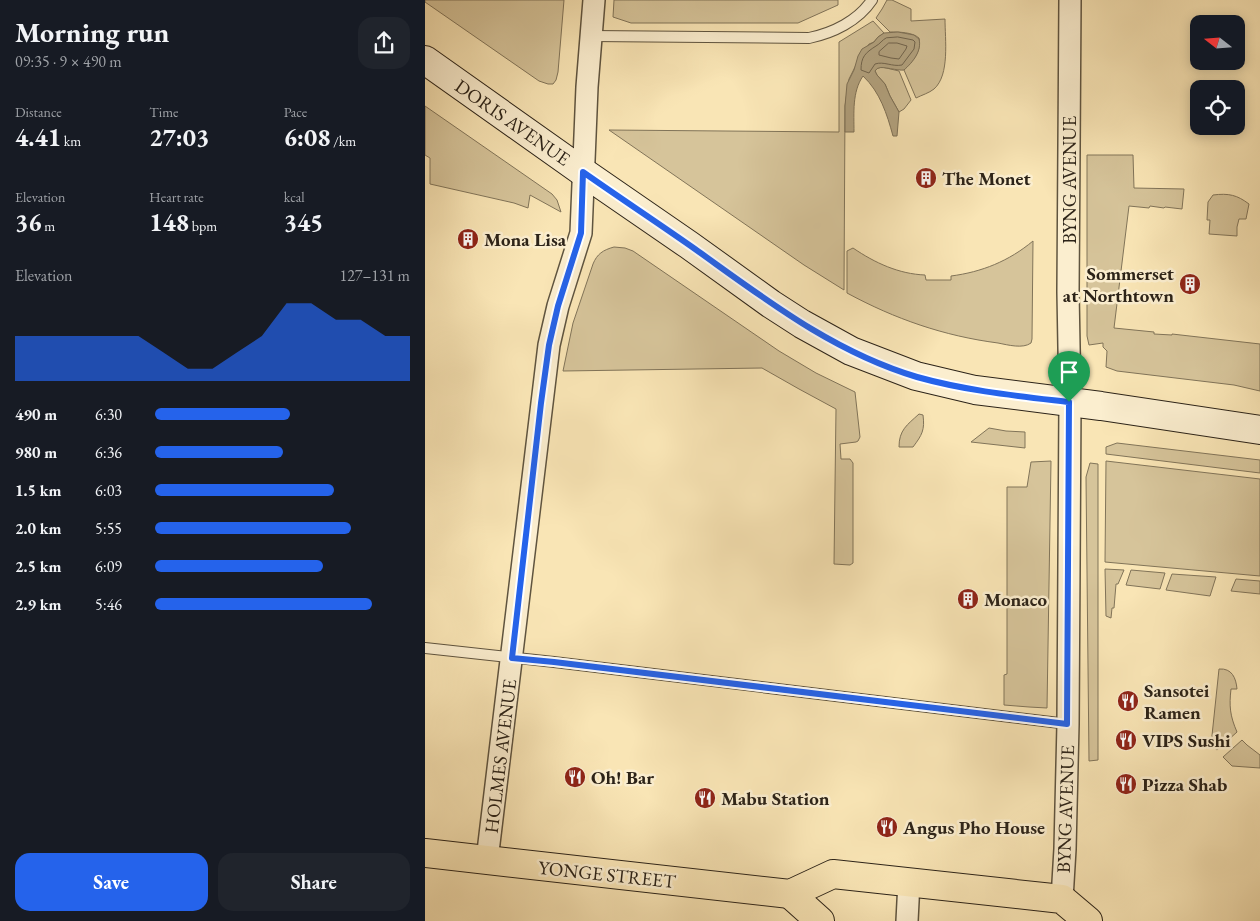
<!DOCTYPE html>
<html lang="en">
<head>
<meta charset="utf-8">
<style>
  body { margin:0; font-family:"EB Garamond",serif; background:#20242c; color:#f1f3f6; height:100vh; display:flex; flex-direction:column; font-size:19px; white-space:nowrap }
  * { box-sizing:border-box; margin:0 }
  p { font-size:16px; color:#9ea1a6 }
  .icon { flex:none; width:28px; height:28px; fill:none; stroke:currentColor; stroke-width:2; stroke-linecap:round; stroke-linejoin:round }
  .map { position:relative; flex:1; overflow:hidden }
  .panel { display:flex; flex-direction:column; background:#171b24; width:425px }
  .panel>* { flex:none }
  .needle { width:32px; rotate:287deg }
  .fabs { position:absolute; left:765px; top:15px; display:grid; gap:10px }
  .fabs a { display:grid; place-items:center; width:55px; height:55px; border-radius:10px; background:#171b24; box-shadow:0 2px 12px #0003; font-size:25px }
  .pin { position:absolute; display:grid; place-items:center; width:42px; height:42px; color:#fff; margin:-51px -21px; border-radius:50% 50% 50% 0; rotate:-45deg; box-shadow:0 0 5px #0007 }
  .pin .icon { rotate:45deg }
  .round { display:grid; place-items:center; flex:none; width:52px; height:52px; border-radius:15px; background:#20242c }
  .overview { display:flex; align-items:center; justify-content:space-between; height:85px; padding:0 15px }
  h1 { font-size:28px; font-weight:700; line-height:38px }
  .figures { display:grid; grid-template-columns:repeat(3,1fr); gap:8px; height:85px; padding:5px 15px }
  .figures div { display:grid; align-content:center }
  .figures b { font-size:25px; font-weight:700 }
  .figures small { font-size:14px; font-weight:400 }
  .figures p { font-size:14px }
  .chart { height:140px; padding:10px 15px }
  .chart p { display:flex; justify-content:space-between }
  .chart svg { width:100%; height:90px; margin-top:5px; fill:#2563eb; opacity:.7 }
  .cta { display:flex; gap:10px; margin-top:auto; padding:10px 15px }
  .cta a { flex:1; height:58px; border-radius:15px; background:#2563eb; color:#fff; font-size:20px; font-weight:700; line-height:58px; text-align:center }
  .cta a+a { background:#20242c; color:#f1f3f6 }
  ul { padding:0 15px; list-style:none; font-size:16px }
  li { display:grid; grid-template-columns:80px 60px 1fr; align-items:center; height:38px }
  li i { height:12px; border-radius:6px; background:#2563eb }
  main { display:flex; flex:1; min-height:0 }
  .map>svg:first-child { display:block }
  .green { fill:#d6c49a; stroke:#817459 }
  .water { fill:#b3a380; stroke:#7d7056 }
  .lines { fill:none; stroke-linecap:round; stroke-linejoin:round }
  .shore { stroke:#70634c; stroke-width:1 }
  .lane-casing { stroke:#5f543f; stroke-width:12 }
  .street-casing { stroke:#5f543f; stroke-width:24 }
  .secondary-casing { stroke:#2c2318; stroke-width:30 }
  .primary-casing { stroke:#2c2318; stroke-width:30 }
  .lane { stroke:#fbeecf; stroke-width:10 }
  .street { stroke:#fbeecf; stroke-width:21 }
  .secondary { stroke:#fbeecf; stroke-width:28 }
  .primary { stroke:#f9e5b5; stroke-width:28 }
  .route-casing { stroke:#fff; stroke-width:10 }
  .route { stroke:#2563eb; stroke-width:6 }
  .labels { text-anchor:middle; stroke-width:5; stroke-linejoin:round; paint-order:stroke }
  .street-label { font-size:19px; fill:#2c2318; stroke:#fbeecf }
  .poi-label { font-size:19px; font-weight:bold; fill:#2c2318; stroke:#fbeecf; text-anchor:start }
</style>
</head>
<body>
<main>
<section class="panel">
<div class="overview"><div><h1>Morning run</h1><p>09:35 · 9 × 490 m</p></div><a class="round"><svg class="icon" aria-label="share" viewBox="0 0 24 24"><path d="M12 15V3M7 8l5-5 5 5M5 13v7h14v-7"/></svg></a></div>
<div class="figures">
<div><p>Distance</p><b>4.41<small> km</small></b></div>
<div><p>Time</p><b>27:03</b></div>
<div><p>Pace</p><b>6:08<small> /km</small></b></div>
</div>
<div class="figures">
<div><p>Elevation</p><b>36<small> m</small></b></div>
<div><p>Heart rate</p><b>148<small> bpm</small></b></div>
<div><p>kcal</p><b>345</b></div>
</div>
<div class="chart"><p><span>Elevation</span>127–131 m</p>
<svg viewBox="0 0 160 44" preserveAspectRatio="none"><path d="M0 44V22L10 22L20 22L30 22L40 22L50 22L60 30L70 38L80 38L90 30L100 22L110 6L120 6L130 14L140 14L150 22L160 22V44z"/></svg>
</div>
<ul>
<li><b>490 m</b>6:30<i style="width:53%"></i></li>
<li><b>980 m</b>6:36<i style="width:50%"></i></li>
<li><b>1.5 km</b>6:03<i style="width:70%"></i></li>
<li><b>2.0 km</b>5:55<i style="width:77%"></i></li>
<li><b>2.5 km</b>6:09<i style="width:66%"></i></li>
<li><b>2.9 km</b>5:46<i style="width:85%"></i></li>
</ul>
<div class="cta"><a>Save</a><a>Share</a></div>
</section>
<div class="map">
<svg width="835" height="921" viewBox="0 0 835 921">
  <rect width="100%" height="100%" fill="#f9e5b5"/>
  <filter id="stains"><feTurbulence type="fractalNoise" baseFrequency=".004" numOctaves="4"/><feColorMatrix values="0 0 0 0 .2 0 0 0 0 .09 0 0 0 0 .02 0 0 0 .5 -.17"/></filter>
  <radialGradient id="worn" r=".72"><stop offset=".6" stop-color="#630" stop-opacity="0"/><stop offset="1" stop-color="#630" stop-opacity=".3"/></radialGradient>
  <g class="green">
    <path d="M0,0H139L133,72L131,80L128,84H123L114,81L0,2Z"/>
    <path d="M189,0H413V5L373,23H206L188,17Z"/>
    <path d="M462,0H467L486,9V21L520,19C520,39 525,75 509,89C504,93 497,95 491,98L479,70C487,62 497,51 494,38C487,32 474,32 465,32L451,18L457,9Z"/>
    <path d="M448,21L459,33L453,37L449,42L444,44L432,63L424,79L420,106L419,290L379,265L184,130L414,132V42Z"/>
    <path d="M457,67L474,71L486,100L479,109L474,112L465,96L460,84L452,75L450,71L453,68Z"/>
    <path d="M0,106L127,194L132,200L136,212L105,195L103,208L89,203L5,184V158L0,155Z"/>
    <path d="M662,155H708L709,188L759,189L757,209L740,207L739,208L725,206L724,208L704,206L689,328L729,332V334L747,335V334L835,344V391L809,385L692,371L681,367L682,351L678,347V343L664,345L662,336Z"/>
    <path d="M788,195C804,193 812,195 824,204L821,219H814L812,227V236L784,234L785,220H782L783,202Z"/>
    <path d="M608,241L607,339L606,343C598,349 583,345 573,343C519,336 470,319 422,293V251L428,248C450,263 474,274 500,275L501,280H526V276C557,272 584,261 608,241Z"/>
    <path d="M189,247L200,248L208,251L354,351L391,373L430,392L435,437L433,441L431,442L415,444L416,459H425L428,463V563L425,565L409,564L411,409L374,389L337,368L138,371L148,323L168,264C172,254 178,250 189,247Z"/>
    <path d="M494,414L498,415C500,430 497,435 488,447H474C474,430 482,425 494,414Z"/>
    <path d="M564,428L581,431L600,432V448L546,442Z"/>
    <path d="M692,443L835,460V473L681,454V447Z"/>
    <path d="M626,461L622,708L604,707L579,705V675L582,674V487H602L606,462Z"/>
    <path d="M681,461L835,479V576L680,562Z"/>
    <path d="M665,463L673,464V760L664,761L661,477Z"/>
    <path d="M680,569L699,570L693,584H691L689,608H687L686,618L681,616Z"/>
    <path d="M706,570L740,573L735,589L701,585Z"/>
    <path d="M747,574L791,577L785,596L741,590Z"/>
    <path d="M811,579L835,581V594L806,591Z"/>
    <path d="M794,669C807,668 811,678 812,689H806C804,706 805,716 812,732L792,750L786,745Z"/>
    <path d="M817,740L822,745L835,755V768L807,766L798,757Z"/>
  </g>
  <path class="water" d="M473,32L489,35L494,39C497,51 488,62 479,70C473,71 457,66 454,68C452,68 451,70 450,71L452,75L460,84L465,96L474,112L472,136H468C462,114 455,92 438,76C427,92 429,113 429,132H420V106L422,84L429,70L433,56L437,49L449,42L453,37L459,33Z"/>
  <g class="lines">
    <g class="shore">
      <path d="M473,37L488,40L490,42L489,49L477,65C467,67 459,61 450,64L444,73L436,70C436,57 440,53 451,46C455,44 457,40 461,38Z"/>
      <path d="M464,43H472L482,46L481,49L474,59L466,58L454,55V52Z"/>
    </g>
    <g class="lane-casing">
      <g id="lane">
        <path d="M166,36L384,38C408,33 433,21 447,0"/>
        <path d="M0,648L129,662L643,724"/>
      </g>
    </g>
    <g class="street-casing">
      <g id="street">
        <path d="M62,860L124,345L133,306L156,233L162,87L169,0"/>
        <path d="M637,899L640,849L643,724L645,402L643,292L645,0"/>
        <path d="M482,921L484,882"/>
      </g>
    </g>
    <g class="secondary-casing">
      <path id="secondary" d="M0,60L158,172L264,245L346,304L377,324L426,351L491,376L550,390L676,406L835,430"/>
    </g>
    <g class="primary-casing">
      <g id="primary">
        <path d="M0,853L365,894L408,874L637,899L663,921"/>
        <path d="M365,894L395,921"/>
      </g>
    </g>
    <use href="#lane" class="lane"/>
    <use href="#street" class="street"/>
    <use href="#secondary" class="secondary"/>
    <use href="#primary" class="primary"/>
  </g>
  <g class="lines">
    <g class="route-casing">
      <path id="route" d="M158,172C195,198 233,223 270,249C340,299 408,352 492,377C542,391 593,396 644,402L642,724L129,662L87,658L116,403L124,345L133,306L156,233Z"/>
    </g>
    <use href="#route" class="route"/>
  </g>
  <defs>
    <g id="building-disc" transform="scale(1.125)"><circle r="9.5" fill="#8f2418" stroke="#fbeecf"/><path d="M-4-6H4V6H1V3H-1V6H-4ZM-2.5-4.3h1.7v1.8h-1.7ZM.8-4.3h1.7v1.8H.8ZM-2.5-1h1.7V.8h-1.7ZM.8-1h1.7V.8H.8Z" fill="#fff"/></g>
    <g id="restaurant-disc" transform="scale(1.125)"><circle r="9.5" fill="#8f2418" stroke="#fbeecf"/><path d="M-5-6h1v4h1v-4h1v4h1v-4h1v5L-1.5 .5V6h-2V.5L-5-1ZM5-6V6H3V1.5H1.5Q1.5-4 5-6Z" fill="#fff"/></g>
  </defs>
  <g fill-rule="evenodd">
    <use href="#building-disc" x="501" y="178"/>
    <use href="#building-disc" x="43" y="239"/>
    <use href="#building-disc" x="765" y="284"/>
    <use href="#building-disc" x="543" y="599"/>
    <use href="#restaurant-disc" x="703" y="701"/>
    <use href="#restaurant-disc" x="701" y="740"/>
    <use href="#restaurant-disc" x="150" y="777"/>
    <use href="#restaurant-disc" x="701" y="784"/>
    <use href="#restaurant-disc" x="280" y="798"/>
    <use href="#restaurant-disc" x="462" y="827"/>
  </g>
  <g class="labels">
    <g class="street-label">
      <text transform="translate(88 122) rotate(35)" y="7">DORIS AVENUE</text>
      <text transform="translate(644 180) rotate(-90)" y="7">BYNG AVENUE</text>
      <text transform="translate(75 756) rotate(-83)" y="7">HOLMES AVENUE</text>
      <text transform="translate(640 809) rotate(-88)" y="7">BYNG AVENUE</text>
      <text transform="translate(182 874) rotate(6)" y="7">YONGE STREET</text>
    </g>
    <g class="poi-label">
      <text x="517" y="185">The Monet</text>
      <text x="59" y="246">Mona Lisa</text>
      <text x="749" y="280" text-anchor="end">Sommerset<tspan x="749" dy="22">at Northtown</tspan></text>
      <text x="559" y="606">Monaco</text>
      <text x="719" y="697">Sansotei<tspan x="719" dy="22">Ramen</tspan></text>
      <text x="717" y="747">VIPS Sushi</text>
      <text x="166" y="784">Oh! Bar</text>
      <text x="717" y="791">Pizza Shab</text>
      <text x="296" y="805">Mabu Station</text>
      <text x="478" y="834">Angus Pho House</text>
    </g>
  </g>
  <rect width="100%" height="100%" filter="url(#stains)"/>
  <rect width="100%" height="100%" fill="url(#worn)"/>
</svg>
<div class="fabs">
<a><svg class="needle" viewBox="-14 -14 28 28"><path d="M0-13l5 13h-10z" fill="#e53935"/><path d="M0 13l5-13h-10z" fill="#9ea1a6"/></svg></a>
<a><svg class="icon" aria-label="locate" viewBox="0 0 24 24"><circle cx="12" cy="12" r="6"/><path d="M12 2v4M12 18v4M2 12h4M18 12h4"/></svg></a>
</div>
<div class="pin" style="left:644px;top:402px;background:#1e9e55"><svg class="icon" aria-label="arrive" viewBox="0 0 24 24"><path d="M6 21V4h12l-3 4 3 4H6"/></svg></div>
</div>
</main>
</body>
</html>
